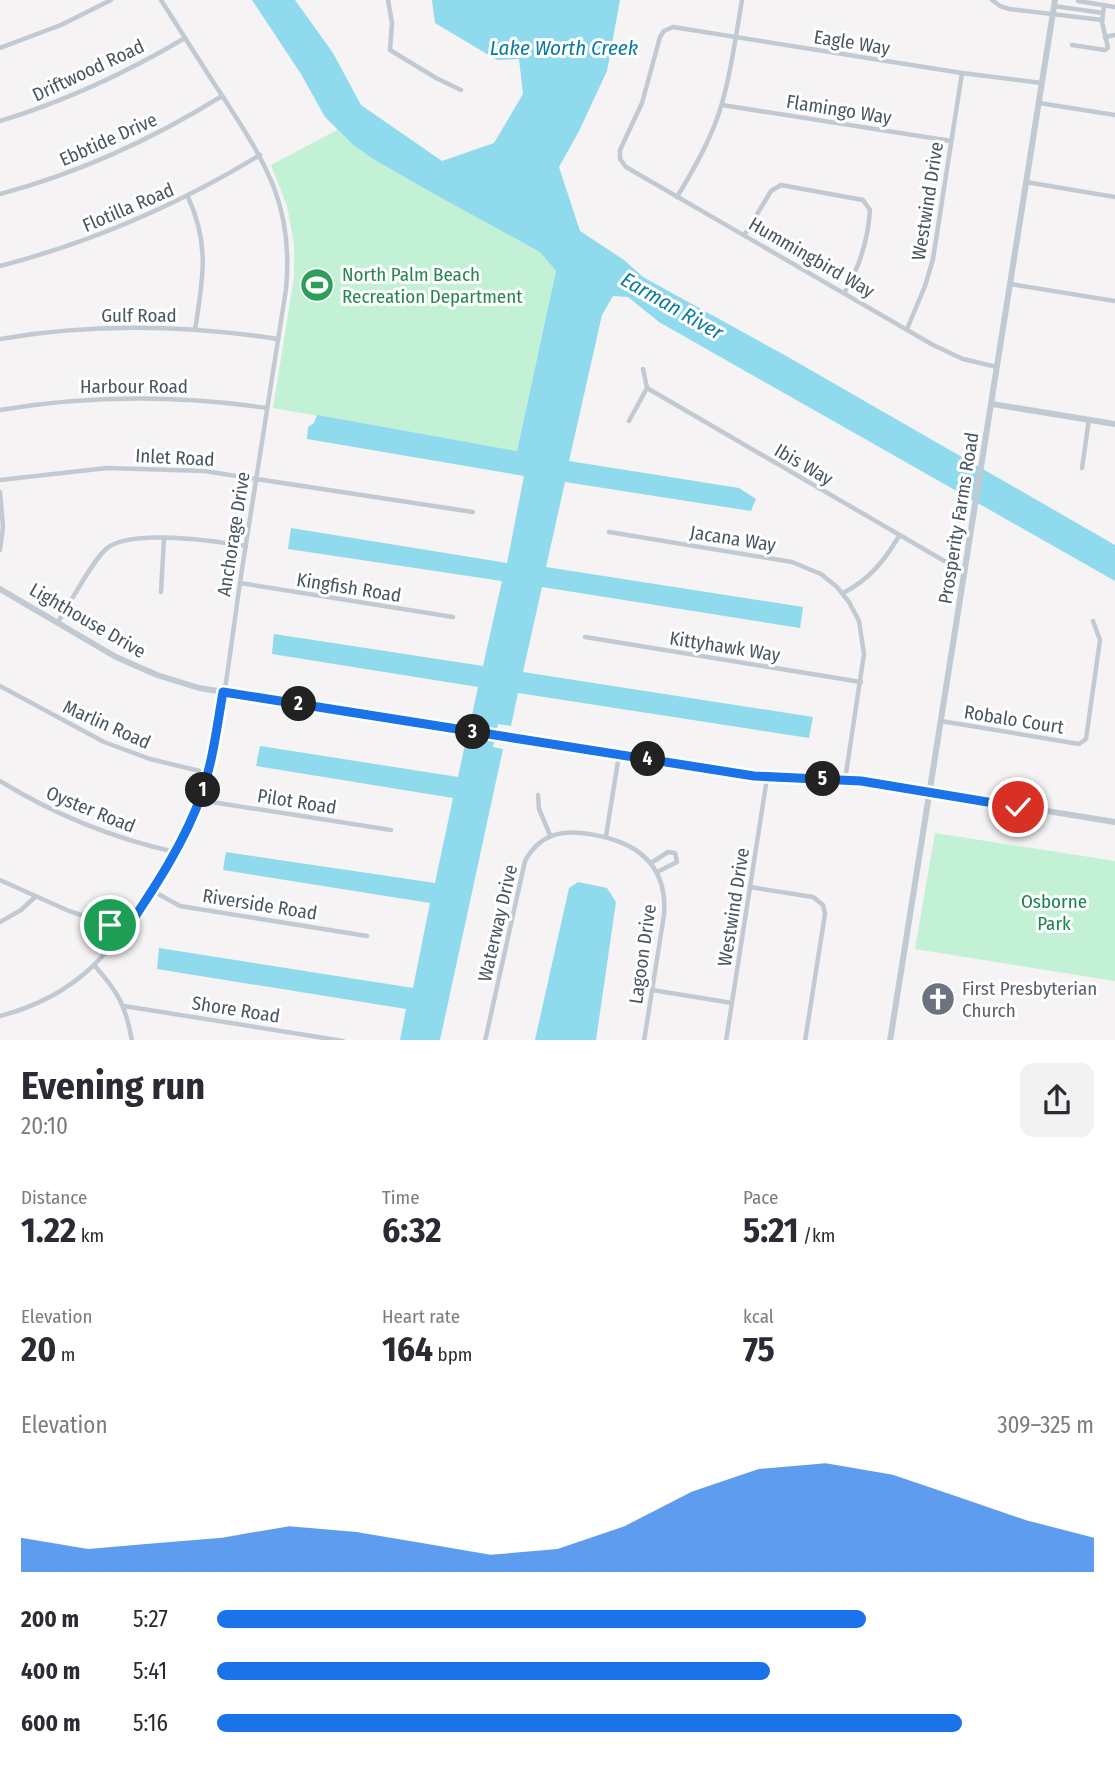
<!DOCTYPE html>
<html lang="en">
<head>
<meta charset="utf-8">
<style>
  body { margin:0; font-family:"Fira Sans Condensed",sans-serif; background:#f2f2f3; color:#2b2b33; height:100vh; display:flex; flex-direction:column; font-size:26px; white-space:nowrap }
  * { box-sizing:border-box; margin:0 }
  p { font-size:23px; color:#7c7c81 }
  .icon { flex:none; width:38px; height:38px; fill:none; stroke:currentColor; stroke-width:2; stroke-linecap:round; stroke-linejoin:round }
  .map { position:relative; height:1040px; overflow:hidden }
  .panel { display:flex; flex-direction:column; background:#fff; flex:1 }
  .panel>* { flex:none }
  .pin { position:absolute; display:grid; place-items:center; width:60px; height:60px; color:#fff; margin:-30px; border:4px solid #fff; border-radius:50%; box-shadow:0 2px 7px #0007 }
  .km { position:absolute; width:35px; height:35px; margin:-18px; border-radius:50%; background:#222; color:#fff; font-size:19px; line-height:35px; text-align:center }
  .round { display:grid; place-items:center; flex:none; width:74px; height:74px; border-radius:14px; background:#f2f2f3 }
  .head { display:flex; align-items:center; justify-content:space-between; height:119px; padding:0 21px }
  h1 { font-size:38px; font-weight:700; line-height:52px }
  .figures { display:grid; grid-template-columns:repeat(3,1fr); gap:10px; height:119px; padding:7px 21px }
  .figures div { display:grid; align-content:center }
  .figures b { font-size:35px; font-weight:700 }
  .figures small { font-size:19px; font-weight:400 }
  .figures p { font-size:19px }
  .chart { height:196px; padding:14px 21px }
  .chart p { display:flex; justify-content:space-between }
  .chart svg { width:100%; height:126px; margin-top:7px; fill:#1a73e8; opacity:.7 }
  ul { padding:0 21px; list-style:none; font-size:23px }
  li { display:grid; grid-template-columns:112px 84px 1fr; align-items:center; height:52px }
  li i { height:18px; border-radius:9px; background:#1a73e8 }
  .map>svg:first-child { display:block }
  .green { fill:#c3f1d5 }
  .water { fill:#90daee }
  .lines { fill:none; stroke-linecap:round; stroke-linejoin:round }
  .minor { stroke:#c1cad2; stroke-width:4.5 }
  .tertiary { stroke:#c1cad2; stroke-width:6 }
  .route-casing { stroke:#fff; stroke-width:14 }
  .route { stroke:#1a73e8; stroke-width:9 }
  .labels { text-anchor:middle; stroke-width:6; stroke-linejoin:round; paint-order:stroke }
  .street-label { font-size:19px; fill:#4a5661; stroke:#fff }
  .leisure-label { font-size:19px; fill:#27864d; stroke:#fff; text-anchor:start }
  .park-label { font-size:19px; fill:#17864f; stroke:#fff }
  .worship-label { font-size:19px; fill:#5b616d; stroke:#fff; text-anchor:start }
  .water-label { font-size:21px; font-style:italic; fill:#0c7c9b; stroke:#fff }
</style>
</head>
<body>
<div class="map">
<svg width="1115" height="1041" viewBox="0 0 1115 1041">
  <rect width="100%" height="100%" fill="#f5f3f3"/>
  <g class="green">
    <path d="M337,130L352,144L373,159L540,252L556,271L517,451L273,408L294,277V244L287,206L271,165Z"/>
    <path d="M935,833L1115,861V981L915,949Z"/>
  </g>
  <g class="water">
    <path d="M252,0H295L333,53L361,105L442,161L494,143L523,94L519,59L497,60L435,23L432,0H620L607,71L579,131L559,167L580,231L624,260L643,277L788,357L1115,545V581L659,322L628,297L613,296L602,315L569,461L739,488L756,499L751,511L565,482L546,567L803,607L800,628L542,587L523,672L813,717L809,738L518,693L511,726L498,724L493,747L503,749L440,1040H400L406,1009L157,969L159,948L413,988L430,903L223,870L226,852L435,883L453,798L256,766L260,746L458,777L465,744L479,745L483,722L471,720L478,687L272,654L274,634L483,666L502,581L288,549L291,528L507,563L524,476L307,439L308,427L314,423L317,415L517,451L556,271L540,252L438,196L373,159L352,144L325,117L301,74Z"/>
    <path d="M578,882L607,888L616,902L596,1040H535L569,888Z"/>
  </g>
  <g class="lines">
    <g class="minor">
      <path d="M388,0L392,23L390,50L436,78L461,90"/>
      <path d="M992,0L1000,6L1009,9L1102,20"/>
      <path d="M1078,1L1115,7"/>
      <path d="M1054,6L1103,13"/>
      <path d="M1105,37L1115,35"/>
      <path d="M1072,45L1105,50L1108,48L1102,22L1104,5"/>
      <path d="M0,48L61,25L111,0"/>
      <path d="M1039,103L1115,115"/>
      <path d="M722,105L951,141"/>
      <path d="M0,121C66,101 126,73 185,38"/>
      <path d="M1026,182L1115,197"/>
      <path d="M0,194C79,173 153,139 222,96"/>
      <path d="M188,197C210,245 203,279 195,330"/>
      <path d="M677,197C695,167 713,136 722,103C732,69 736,34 742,0"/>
      <path d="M745,234L771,191L781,185L863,200L870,210C868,240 860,266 845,292"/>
      <path d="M0,266C93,242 178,205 260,155"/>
      <path d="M1010,284L1115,301"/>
      <path d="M907,329L925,286L933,259L962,73"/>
      <path d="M0,339C92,323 186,325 278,339"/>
      <path d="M997,367L963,359L933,345L626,167L620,159V150L642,103L660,37L664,31L673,27L962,73L1042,83"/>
      <path d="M643,369L647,388L965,573"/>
      <path d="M0,410C89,395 178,395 267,408"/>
      <path d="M629,421L647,388"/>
      <path d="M1082,468L1089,419"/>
      <path d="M0,480L107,468L204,471L473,512"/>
      <path d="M0,492L3,527L0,550"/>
      <path d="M609,532L792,562L821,574L837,587L849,602L859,621L864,654L845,780"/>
      <path d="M240,583L453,617"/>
      <path d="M161,592L164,538"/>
      <path d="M843,593C869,580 885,560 899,536"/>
      <path d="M58,622C71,602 90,564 106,549C130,528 214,541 246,546"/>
      <path d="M585,637L861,682"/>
      <path d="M0,686L104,742L150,759L208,773"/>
      <path d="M941,721L1079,744L1086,739L1100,640L1093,621"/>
      <path d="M0,781C55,815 112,838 175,852"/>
      <path d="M538,795L539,809L550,835"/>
      <path d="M199,800L391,830"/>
      <path d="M606,836L619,755"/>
      <path d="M651,863L668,852L675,853L677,862L657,872"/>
      <path d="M0,880L69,911L126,930"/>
      <path d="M750,887L813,897L823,905L825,914L805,1041"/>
      <path d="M151,890L180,906L367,936"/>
      <path d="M0,922L21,910L35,897"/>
      <path d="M95,966C118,992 126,1006 132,1041"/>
      <path d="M652,990L732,1003"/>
      <path d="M124,1006L343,1041"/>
      <path d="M0,1016C81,995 114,949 156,882C178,848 198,812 208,772C226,704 232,632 243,563C258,471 272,380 286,289C294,208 267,165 225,100C203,67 182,33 161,0"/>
      <path d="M485,1041L525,861C539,835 561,829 589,834C635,841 668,863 664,915L644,1041"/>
      <path d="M726,1041L767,778"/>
    </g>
    <g class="tertiary">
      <path d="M992,404L1115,424"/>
      <path d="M0,589L116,657L157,675L199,688L754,776L861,781L1115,822"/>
      <path d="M890,1041L1055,0"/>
    </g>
  </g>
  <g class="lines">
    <g class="route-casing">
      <path id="route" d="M110,925L126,930C155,887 185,842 202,793C213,760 217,726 223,692L754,776L861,781L1018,807"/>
    </g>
    <use href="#route" class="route"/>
  </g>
  <defs>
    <g id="stadium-disc" transform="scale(1.75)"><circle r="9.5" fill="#2e9e5b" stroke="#fff"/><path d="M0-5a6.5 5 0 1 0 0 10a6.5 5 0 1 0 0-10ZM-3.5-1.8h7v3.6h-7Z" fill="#fff"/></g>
    <g id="church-disc" transform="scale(1.75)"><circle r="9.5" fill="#6b7280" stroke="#fff"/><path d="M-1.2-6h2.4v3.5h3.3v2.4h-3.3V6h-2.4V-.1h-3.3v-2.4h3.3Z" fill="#fff"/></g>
  </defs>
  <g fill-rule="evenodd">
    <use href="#stadium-disc" x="317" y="285"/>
    <use href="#church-disc" x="938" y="999"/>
  </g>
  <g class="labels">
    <g class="street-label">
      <text transform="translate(852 42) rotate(9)" y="7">Eagle Way</text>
      <text transform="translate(88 70) rotate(-25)" y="7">Driftwood Road</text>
      <text transform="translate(839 109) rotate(9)" y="7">Flamingo Way</text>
      <text transform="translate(108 139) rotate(-24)" y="7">Ebbtide Drive</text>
      <text transform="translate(927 201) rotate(-81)" y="7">Westwind Drive</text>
      <text transform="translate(128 207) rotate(-23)" y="7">Flotilla Road</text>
      <text transform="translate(812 257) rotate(30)" y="7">Hummingbird Way</text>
      <text x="139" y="322">Gulf Road</text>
      <text x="134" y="393">Harbour Road</text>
      <text transform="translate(175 457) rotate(3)" y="7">Inlet Road</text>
      <text transform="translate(804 464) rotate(30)" y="7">Ibis Way</text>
      <text transform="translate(958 518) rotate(-81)" y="7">Prosperity Farms Road</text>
      <text transform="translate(233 534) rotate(-81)" y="7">Anchorage Drive</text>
      <text transform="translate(733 538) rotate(9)" y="7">Jacana Way</text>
      <text transform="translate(349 587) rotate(9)" y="7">Kingfish Road</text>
      <text transform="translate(88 620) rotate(30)" y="7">Lighthouse Drive</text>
      <text transform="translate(725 646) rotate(9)" y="7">Kittyhawk Way</text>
      <text transform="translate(1014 719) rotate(9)" y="7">Robalo Court</text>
      <text transform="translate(107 724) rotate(24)" y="7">Marlin Road</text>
      <text transform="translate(297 801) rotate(9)" y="7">Pilot Road</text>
      <text transform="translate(91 809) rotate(22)" y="7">Oyster Road</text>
      <text transform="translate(260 904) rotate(9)" y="7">Riverside Road</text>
      <text transform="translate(733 907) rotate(-81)" y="7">Westwind Drive</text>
      <text transform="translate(497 923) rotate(-77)" y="7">Waterway Drive</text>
      <text transform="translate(642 954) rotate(-82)" y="7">Lagoon Drive</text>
      <text transform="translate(236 1009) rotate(9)" y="7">Shore Road</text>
    </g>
    <g class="leisure-label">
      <text x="342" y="281">North Palm Beach<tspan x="342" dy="22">Recreation Department</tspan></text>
    </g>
    <g class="park-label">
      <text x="1054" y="908">Osborne<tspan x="1054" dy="22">Park</tspan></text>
    </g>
    <g class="worship-label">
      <text x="962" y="995">First Presbyterian<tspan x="962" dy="22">Church</tspan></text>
    </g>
    <g class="water-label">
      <text x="564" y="55">Lake Worth Creek</text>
      <text transform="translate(672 306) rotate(30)" y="7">Earman River</text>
    </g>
  </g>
</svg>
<div class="pin" style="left:110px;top:925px;background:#1e9e55"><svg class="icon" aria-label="arrive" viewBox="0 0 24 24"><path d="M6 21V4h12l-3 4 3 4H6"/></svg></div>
<div class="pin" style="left:1018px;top:807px;background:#d93025"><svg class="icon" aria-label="check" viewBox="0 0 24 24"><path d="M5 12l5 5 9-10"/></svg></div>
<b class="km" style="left:203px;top:790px">1</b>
<b class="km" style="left:299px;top:704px">2</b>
<b class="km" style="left:473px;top:732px">3</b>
<b class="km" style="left:648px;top:759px">4</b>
<b class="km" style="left:823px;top:779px">5</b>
</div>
<section class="panel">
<div class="head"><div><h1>Evening run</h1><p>20:10</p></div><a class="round"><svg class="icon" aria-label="share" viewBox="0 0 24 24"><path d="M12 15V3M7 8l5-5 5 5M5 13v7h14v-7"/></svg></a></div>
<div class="figures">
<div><p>Distance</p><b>1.22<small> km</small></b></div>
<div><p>Time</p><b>6:32</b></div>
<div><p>Pace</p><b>5:21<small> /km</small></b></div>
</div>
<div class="figures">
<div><p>Elevation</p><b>20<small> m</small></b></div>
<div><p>Heart rate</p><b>164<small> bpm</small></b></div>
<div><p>kcal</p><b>75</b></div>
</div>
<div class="chart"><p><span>Elevation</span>309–325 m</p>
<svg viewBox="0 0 160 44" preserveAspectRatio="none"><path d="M0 44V32L10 36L20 34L30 32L40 28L50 30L60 34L70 38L80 36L90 28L100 16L110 8L120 6L130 10L140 18L150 26L160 32V44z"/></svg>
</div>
<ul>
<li><b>200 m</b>5:27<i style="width:74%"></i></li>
<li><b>400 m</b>5:41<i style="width:63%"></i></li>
<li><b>600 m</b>5:16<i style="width:85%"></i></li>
</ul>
</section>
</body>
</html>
